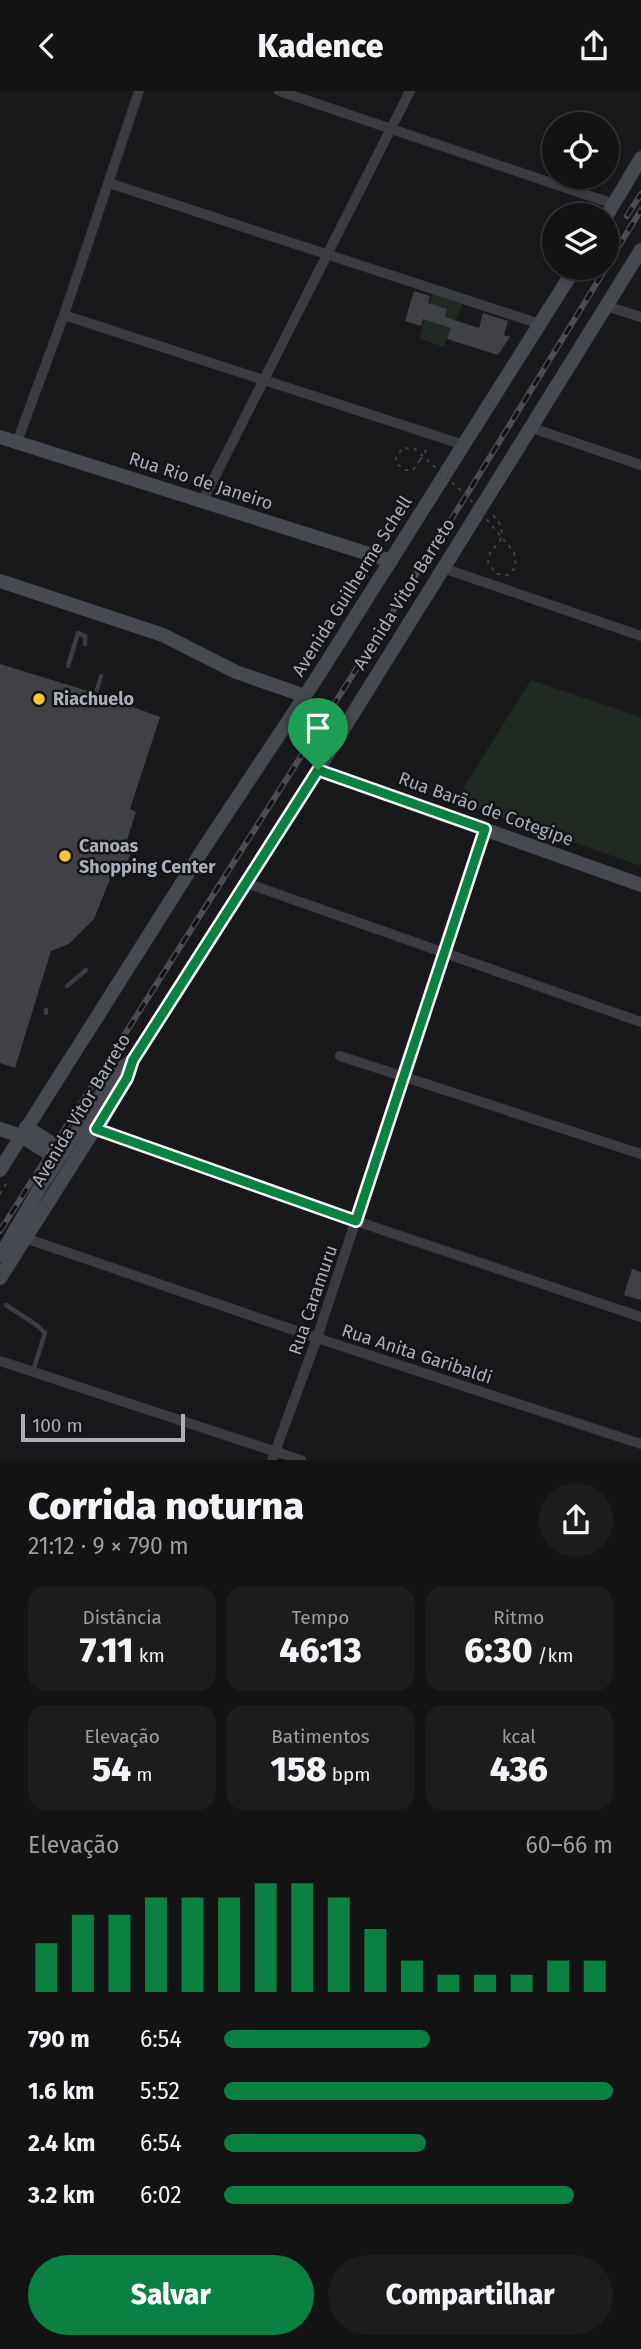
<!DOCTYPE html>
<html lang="pt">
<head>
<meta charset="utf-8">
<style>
  body { margin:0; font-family:"Fira Sans",sans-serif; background:#1c1c1d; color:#f1f3f6; height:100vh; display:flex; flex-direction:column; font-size:26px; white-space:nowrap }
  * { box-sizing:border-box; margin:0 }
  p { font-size:23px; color:#9d9ea0 }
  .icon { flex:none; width:38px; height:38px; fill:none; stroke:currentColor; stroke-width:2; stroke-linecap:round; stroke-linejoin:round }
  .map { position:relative; height:1369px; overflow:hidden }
  .panel { display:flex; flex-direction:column; background:#131314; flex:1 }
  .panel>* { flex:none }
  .fabs { position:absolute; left:542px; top:21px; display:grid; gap:14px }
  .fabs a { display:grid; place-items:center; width:77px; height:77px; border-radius:50%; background:#131314; box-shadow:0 2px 5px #0004,0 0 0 2px #323234; font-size:35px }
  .scale { position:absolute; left:21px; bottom:18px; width:164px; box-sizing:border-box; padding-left:7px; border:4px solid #abaebb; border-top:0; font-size:19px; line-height:24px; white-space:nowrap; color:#abaebb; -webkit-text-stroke:5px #141416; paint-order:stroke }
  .pin { position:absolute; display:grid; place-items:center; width:60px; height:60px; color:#fff; margin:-72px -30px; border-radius:50% 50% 50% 0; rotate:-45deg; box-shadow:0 0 7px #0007 }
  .pin .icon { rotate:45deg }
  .round { display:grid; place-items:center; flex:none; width:74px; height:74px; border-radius:37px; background:#1c1c1d }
  .head { display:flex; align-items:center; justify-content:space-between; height:119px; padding:0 28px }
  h1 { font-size:38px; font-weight:800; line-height:52px }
  .stats { display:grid; grid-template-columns:repeat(3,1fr); gap:10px; height:119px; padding:7px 28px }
  .stats div { display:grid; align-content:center; border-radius:18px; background:#1c1c1d; text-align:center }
  .stats b { font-size:35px; font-weight:800 }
  .stats small { font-size:19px; font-weight:400 }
  .stats p { font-size:19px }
  .chart { height:196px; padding:14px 28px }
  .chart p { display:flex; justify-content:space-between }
  .chart svg { width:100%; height:126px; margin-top:7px; stroke:#0b8043; stroke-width:6 }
  .cta { display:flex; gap:14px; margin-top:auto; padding:14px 28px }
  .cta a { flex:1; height:80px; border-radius:42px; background:#0b8043; color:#fff; font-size:28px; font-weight:800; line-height:80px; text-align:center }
  .cta a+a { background:#1c1c1d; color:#f1f3f6 }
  ul { padding:0 28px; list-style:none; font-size:23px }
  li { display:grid; grid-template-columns:112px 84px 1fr; align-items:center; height:52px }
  li i { height:18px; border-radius:9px; background:#0b8043 }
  header { display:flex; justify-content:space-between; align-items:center; height:91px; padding:0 28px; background:#131314; font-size:32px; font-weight:800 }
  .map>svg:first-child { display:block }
  .green { fill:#202922 }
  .building { fill:#404145 }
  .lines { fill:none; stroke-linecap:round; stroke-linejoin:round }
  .path { stroke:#3f4147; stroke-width:2; stroke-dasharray:3.5 5; stroke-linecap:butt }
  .lane { stroke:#3b3c42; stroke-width:4.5 }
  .street { stroke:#3b3c42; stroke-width:10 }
  .secondary { stroke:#474950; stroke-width:14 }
  .rail-casing { stroke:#4c4e55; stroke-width:6 }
  .rail { stroke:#141416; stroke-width:3.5; stroke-dasharray:10; stroke-linecap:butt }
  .path-bridge { stroke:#3f4147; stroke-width:2; stroke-dasharray:3.5 5; stroke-linecap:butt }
  .route-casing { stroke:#fff; stroke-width:14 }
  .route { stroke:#0b8043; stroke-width:9 }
  .poi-dot { fill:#f8c633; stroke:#141416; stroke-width:2.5 }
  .labels { text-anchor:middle; stroke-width:5; stroke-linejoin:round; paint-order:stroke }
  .street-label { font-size:18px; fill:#abaebb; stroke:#141416 }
  .poi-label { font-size:18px; font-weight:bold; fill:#abaebb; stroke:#141416; text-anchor:start }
</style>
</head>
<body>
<header><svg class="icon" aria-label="back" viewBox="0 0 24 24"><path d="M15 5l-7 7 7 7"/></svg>Kadence<svg class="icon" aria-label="share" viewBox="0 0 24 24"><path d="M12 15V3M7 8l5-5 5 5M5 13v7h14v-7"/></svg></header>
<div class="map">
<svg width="641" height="1369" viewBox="0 0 641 1369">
  <rect width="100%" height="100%" fill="#19191b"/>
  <g class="green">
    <path d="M433,200L464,210L443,256L419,247Z"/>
    <path d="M531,589L641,626V775L455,710Z"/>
  </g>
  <g class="building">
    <path d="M414,200L430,205L428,212L447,218L445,226L479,237L483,222L508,230L504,244L510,246L498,264L447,248L451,237L423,228L421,235L405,230Z"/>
    <path d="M0,573L101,604L160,626L130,718L136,721L127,749L135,751L124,780L114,778L94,828L69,853L51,860L15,977L0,972Z"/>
    <path d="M632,1178L641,1181V1209L624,1204Z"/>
  </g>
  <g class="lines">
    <g class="path">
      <path d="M420,369L429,355"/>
      <path d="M493,424C501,433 504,438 500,450"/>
      <path d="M0,1103L8,1090"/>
    </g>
    <g class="lane">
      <path d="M68,575L78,542L85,545V553"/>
      <path d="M97,599L101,585"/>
      <path d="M67,895L86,879"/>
      <path d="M46,922V919"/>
      <path d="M6,1214L38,1235L45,1242L33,1280"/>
    </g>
    <g class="street">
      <path d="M279,0L614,113"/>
      <path d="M109,92L540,233"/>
      <path d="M606,215L641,226"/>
      <path d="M64,224L464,354"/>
      <path d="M532,337L641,374"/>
      <path d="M17,351L64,224L139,0"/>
      <path d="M202,411L410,0"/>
      <path d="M443,477L641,545"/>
      <path d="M246,792L641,931"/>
      <path d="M340,965L641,1063"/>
      <path d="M96,1038L356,1130L641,1226"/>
      <path d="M25,1147L317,1247L641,1353"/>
      <path d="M0,1270L301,1369"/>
      <path d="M272,1369L317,1247L485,738"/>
    </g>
    <g class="secondary">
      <path d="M607,124L641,67"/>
      <path d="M0,346L391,470"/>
      <path d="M0,490L163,544L236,581L305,605"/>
      <path d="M318,679L641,794"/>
      <path d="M26,1036L64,1060"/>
      <path d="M0,1038L21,1045L58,1068"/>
      <path d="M0,1079L204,757L318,585L575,177"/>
      <path d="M0,1165L41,1095L116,981L133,969"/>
      <path d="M0,1187L127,987L133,969L318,679L641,159"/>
    </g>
    <g class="rail-casing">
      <g id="rail">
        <path d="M627,125L641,103"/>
        <path d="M607,174L641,119"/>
        <path d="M0,1140L466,405L606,177"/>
      </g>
    </g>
    <use href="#rail" class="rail"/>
    <path class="path-bridge" d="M420,369L413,379H405L397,373L396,366L403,357L415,358L467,405L514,461L516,476L508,484L497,483L488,472L490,462L500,450"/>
  </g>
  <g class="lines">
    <g class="route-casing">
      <path id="route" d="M318,679L485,738L356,1130L96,1038L127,987L133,969Z"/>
    </g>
    <use href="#route" class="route"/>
  </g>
  <g class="poi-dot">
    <circle cx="39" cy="608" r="7"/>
    <circle cx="65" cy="765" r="7"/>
  </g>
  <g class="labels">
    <g class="street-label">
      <text transform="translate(201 390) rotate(18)" y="6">Rua Rio de Janeiro</text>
      <text transform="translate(352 495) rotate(-58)" y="6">Avenida Guilherme Schell</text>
      <text transform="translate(404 503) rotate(-58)" y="6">Avenida Vitor Barreto</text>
      <text transform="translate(486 718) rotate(20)" y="6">Rua Barão de Cotegipe</text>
      <text transform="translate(81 1019) rotate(-59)" y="6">Avenida Vitor Barreto</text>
      <text transform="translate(313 1209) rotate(-71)" y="6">Rua Caramuru</text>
      <text transform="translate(417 1263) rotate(18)" y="6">Rua Anita Garibaldi</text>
    </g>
    <g class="poi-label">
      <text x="53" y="614">Riachuelo</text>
      <text x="79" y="761">Canoas<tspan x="79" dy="21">Shopping Center</tspan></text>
    </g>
  </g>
</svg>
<div class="fabs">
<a><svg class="icon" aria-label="locate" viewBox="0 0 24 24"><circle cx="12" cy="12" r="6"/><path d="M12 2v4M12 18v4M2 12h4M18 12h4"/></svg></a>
<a><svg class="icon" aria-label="layers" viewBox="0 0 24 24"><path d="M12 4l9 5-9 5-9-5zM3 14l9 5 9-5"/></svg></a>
</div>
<div class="scale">100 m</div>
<div class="pin" style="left:318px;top:679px;background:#1e9e55"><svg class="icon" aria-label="arrive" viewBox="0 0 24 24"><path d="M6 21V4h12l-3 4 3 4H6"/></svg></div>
</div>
<section class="panel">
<div class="head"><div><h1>Corrida noturna</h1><p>21:12 · 9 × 790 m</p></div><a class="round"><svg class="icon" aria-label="share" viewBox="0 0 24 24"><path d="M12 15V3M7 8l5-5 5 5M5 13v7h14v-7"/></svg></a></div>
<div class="stats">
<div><p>Distância</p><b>7.11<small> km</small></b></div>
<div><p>Tempo</p><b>46:13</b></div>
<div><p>Ritmo</p><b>6:30<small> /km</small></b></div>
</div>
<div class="stats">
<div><p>Elevação</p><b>54<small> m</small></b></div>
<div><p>Batimentos</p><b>158<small> bpm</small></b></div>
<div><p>kcal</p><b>436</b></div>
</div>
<div class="chart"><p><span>Elevação</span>60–66 m</p>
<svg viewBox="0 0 160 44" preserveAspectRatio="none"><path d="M5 44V27M15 44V17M25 44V17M35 44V11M45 44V11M55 44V11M65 44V6M75 44V6M85 44V11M95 44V22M105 44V33M115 44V38M125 44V38M135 44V38M145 44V33M155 44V33"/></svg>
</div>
<ul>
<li><b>790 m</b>6:54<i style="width:53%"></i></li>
<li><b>1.6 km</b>5:52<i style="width:100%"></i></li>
<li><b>2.4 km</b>6:54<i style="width:52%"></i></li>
<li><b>3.2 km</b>6:02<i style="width:90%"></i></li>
</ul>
<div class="cta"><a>Salvar</a><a>Compartilhar</a></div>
</section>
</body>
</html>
